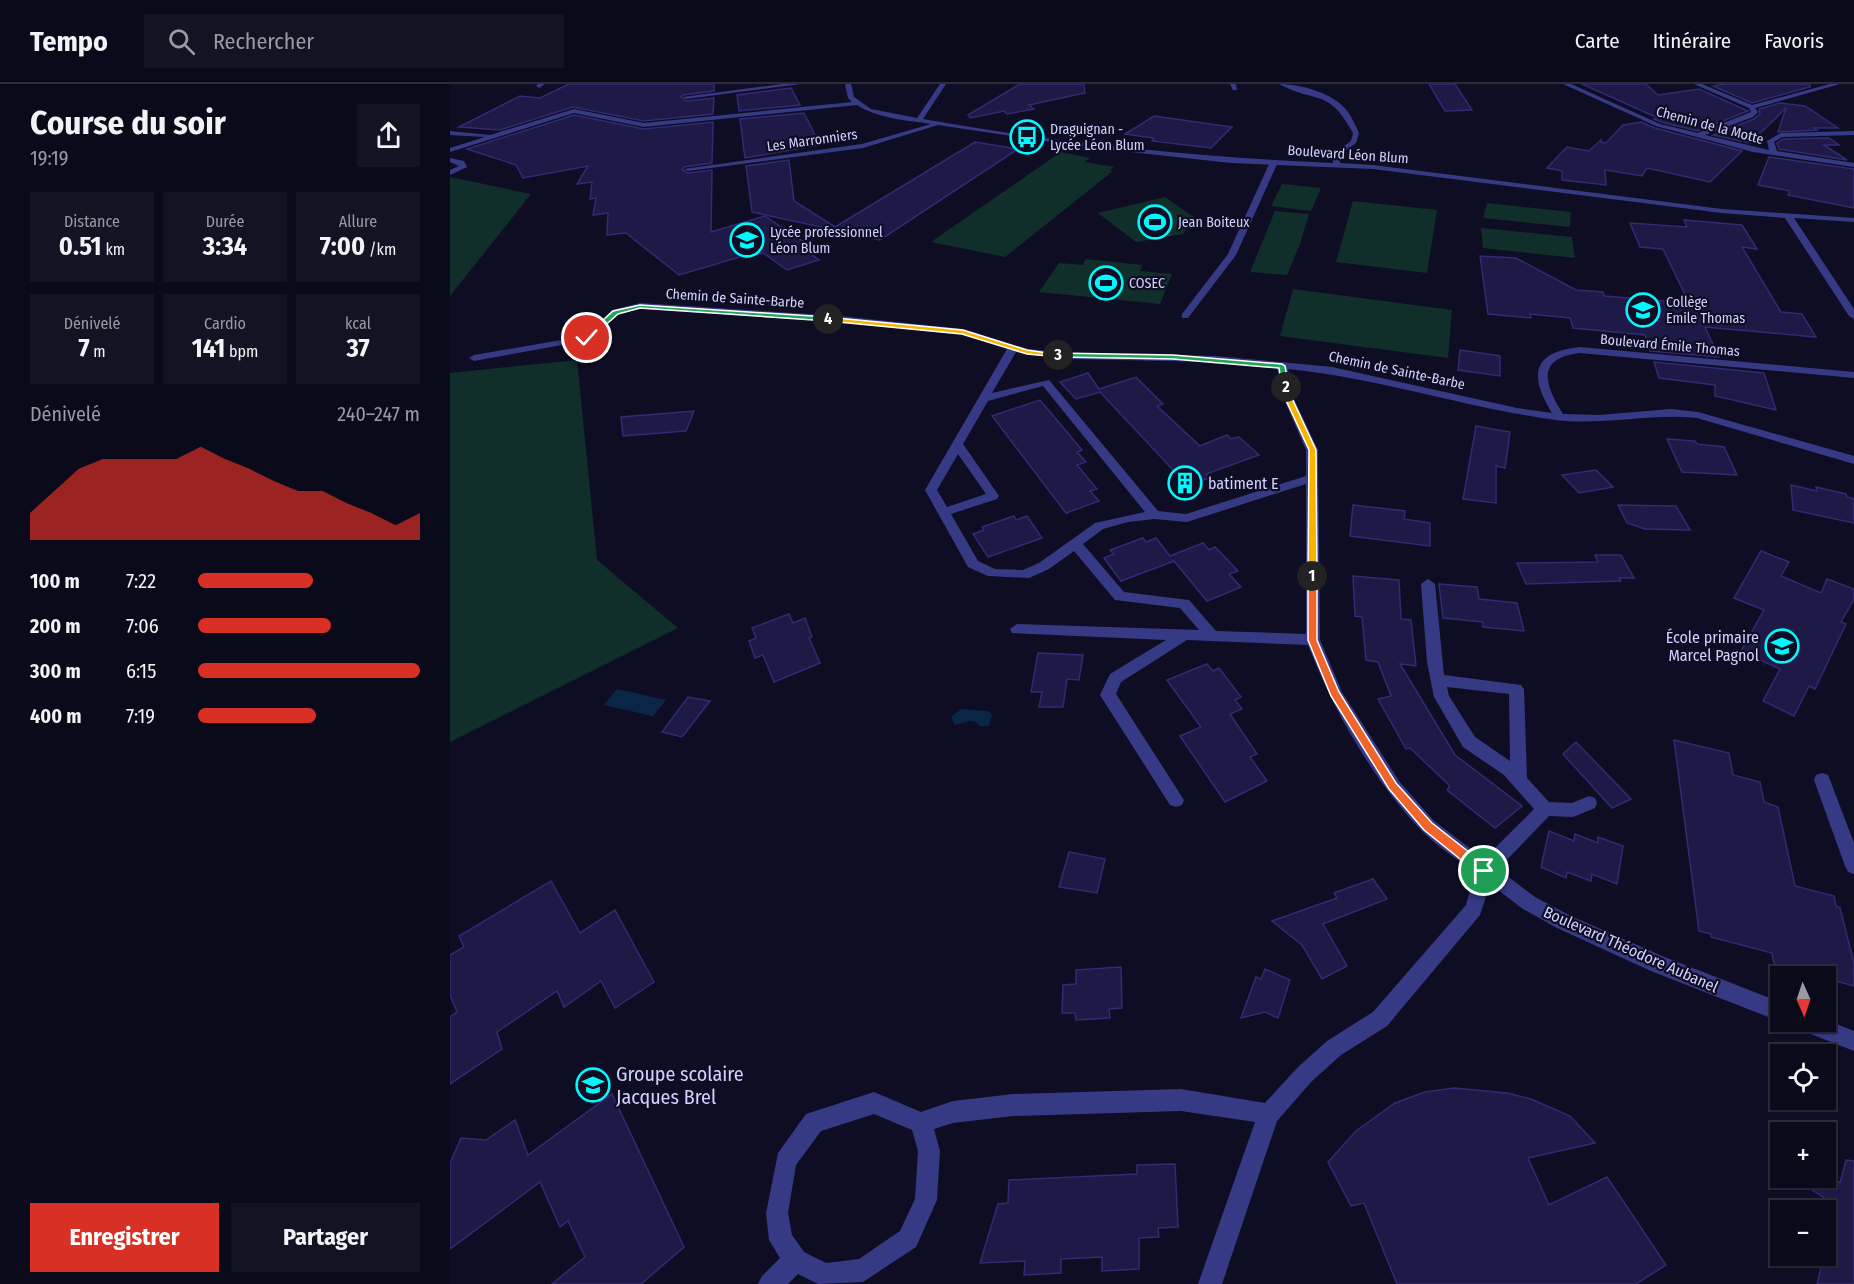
<!DOCTYPE html>
<html lang="fr">
<head>
<meta charset="utf-8">
<style>
  body { margin:0; font-family:"Fira Sans Condensed",sans-serif; background:#141324; color:#f1f3f6; height:100vh; display:flex; flex-direction:column; font-size:22px; white-space:nowrap }
  * { box-sizing:border-box; margin:0 }
  p { font-size:20px; color:#9a9aa3 }
  .icon { flex:none; width:33px; height:33px; fill:none; stroke:currentColor; stroke-width:2; stroke-linecap:round; stroke-linejoin:round }
  .map { position:relative; flex:1; overflow:hidden }
  .panel { display:flex; flex-direction:column; background:#0b0a1b; width:450px }
  .panel>* { flex:none }
  .needle { width:39px; rotate:177deg }
  .fabs { position:absolute; left:1320px; top:882px; display:grid; gap:12px }
  .fabs a { display:grid; place-items:center; width:66px; height:66px; border-radius:0px; background:#0b0a1b; box-shadow:0 2px 4px #0004,0 0 0 2px #2b2b3a; font-size:30px }
  .pin { position:absolute; display:grid; place-items:center; width:51px; height:51px; color:#fff; margin:-26px; border:3px solid #fff; border-radius:50%; box-shadow:0 2px 6px #0007 }
  .km { position:absolute; width:30px; height:30px; margin:-15px; border-radius:50%; background:#222; color:#fff; font-size:16px; line-height:30px; text-align:center }
  .round { display:grid; place-items:center; flex:none; width:63px; height:63px; border-radius:0px; background:#141324 }
  .head { display:flex; align-items:center; justify-content:space-between; height:102px; padding:0 30px }
  h1 { font-size:33px; font-weight:700; line-height:45px }
  .stats { display:grid; grid-template-columns:repeat(3,1fr); gap:9px; height:102px; padding:6px 30px }
  .stats div { display:grid; align-content:center; border-radius:0px; background:#141324; text-align:center }
  .stats b { font-size:26px; font-weight:700 }
  .stats small { font-size:16px; font-weight:400 }
  .stats p { font-size:16px }
  .chart { height:168px; padding:12px 30px }
  .chart p { display:flex; justify-content:space-between }
  .chart svg { width:100%; height:108px; margin-top:6px; fill:#d93025; opacity:.7 }
  .primary-button { display:flex; gap:12px; margin-top:auto; padding:12px 30px }
  .primary-button a { flex:1; height:69px; border-radius:0px; background:#d93025; color:#fff; font-size:24px; font-weight:700; line-height:69px; text-align:center }
  .primary-button a+a { background:#141324; color:#f1f3f6 }
  ul { padding:0 30px; list-style:none; font-size:20px }
  li { display:grid; grid-template-columns:96px 72px 1fr; align-items:center; height:45px }
  li i { height:15px; border-radius:8px; background:#d93025 }
  header { display:flex; align-items:center; gap:36px; box-sizing:border-box; height:84px; padding:0 30px; background:#0b0a1b; border-bottom:2px solid #2b2b3a }
  header strong { font-size:28px }
  nav { display:flex; gap:33px; margin-inline-start:auto; font-size:21px }
  .search { width:420px; height:54px; background:#141324; display:flex; align-items:center; gap:15px; box-sizing:border-box; padding:0 21px; border-radius:0px; color:#9a9aa3; font-size:22px }
  main { display:flex; flex:1; min-height:0 }
  .map>svg:first-child { display:block }
  .green { fill:#102f2b }
  .water { fill:#0a2647 }
  .building { fill:#1e1946; stroke:#322a73; stroke-width:1.5 }
  .lines { fill:none; stroke-linecap:round; stroke-linejoin:round }
  .service { fill:#363a85; fill-rule:evenodd }
  .minor { fill:#363a85; fill-rule:evenodd }
  .split-1 { fill:#f0652b; stroke:#fff; stroke-width:1.5 }
  .split-2 { fill:#f5b400; stroke:#fff; stroke-width:1.5 }
  .split-3 { fill:#22a559; stroke:#fff; stroke-width:1.5 }
  .split-4 { fill:#f5b400; stroke:#fff; stroke-width:1.5 }
  .split-5 { fill:#22a559; stroke:#fff; stroke-width:1.5 }
  .labels { text-anchor:middle; stroke-width:4.5; stroke-linejoin:round; paint-order:stroke }
  .far-street-label { font-size:14px; fill:#d2d1ff; stroke:#0f0d24 }
  .far-poi-label { font-size:14px; fill:#d2d1ff; stroke:#0f0d24; text-anchor:start }
  .poi-label { font-size:16px; fill:#d2d1ff; stroke:#0f0d24; text-anchor:start }
  .street-label { font-size:16px; fill:#d2d1ff; stroke:#0f0d24 }
  .near-poi-label { font-size:20px; fill:#d2d1ff; stroke:#0f0d24; text-anchor:start }
</style>
</head>
<body>
<header>
<strong>Tempo</strong>
<div class="search"><svg class="icon" aria-label="search" viewBox="0 0 24 24"><circle cx="10" cy="10" r="6"/><path d="M15 15l6 6"/></svg>Rechercher</div>
<nav><a>Carte</a><a>Itinéraire</a><a>Favoris</a></nav>
</header>
<main>
<section class="panel">
<div class="head"><div><h1>Course du soir</h1><p>19:19</p></div><a class="round"><svg class="icon" aria-label="share" viewBox="0 0 24 24"><path d="M12 15V3M7 8l5-5 5 5M5 13v7h14v-7"/></svg></a></div>
<div class="stats">
<div><p>Distance</p><b>0.51<small> km</small></b></div>
<div><p>Durée</p><b>3:34</b></div>
<div><p>Allure</p><b>7:00<small> /km</small></b></div>
</div>
<div class="stats">
<div><p>Dénivelé</p><b>7<small> m</small></b></div>
<div><p>Cardio</p><b>141<small> bpm</small></b></div>
<div><p>kcal</p><b>37</b></div>
</div>
<div class="chart"><p><span>Dénivelé</span>240–247 m</p>
<svg viewBox="0 0 160 44" preserveAspectRatio="none"><path d="M0 44V33L10 24L20 15L30 11L40 11L50 11L60 11L70 6L80 11L90 15L100 20L110 24L120 24L130 29L140 33L150 38L160 33V44z"/></svg>
</div>
<ul>
<li><b>100 m</b>7:22<i style="width:52%"></i></li>
<li><b>200 m</b>7:06<i style="width:60%"></i></li>
<li><b>300 m</b>6:15<i style="width:100%"></i></li>
<li><b>400 m</b>7:19<i style="width:53%"></i></li>
</ul>
<div class="primary-button"><a>Enregistrer</a><a>Partager</a></div>
</section>
<div class="map">
<svg width="1404" height="1200" viewBox="0 0 1404 1200">
  <rect width="100%" height="100%" fill="#0f0d24"/>
  <g class="green">
    <path d="M611,68L640,74L635,78L664,83L660,86L663,87L555,173L481,158Z"/>
    <path d="M0,93L81,110L0,212Z"/>
    <path d="M832,100L871,104L861,127L821,122Z"/>
    <path d="M715,113L755,141L735,146L733,150L686,158L648,129Z"/>
    <path d="M903,117L987,126L977,189L886,178Z"/>
    <path d="M1037,119L1121,128L1120,143L1033,134Z"/>
    <path d="M825,127L859,130L850,160L837,191L800,188Z"/>
    <path d="M1031,144L1122,153L1125,174L1033,164Z"/>
    <path d="M636,175L692,181L690,187L722,190L710,220L589,208L609,179L633,181Z"/>
    <path d="M843,205L1002,226L998,274L830,252Z"/>
    <path d="M127,276L147,476L228,544L0,658V289Z"/>
  </g>
  <g class="water">
    <path d="M167,605L216,616L203,632L154,621Z"/>
    <path d="M511,625L538,627L542,630L539,642H529L526,638L519,637L505,641L501,633Z"/>
  </g>
  <g class="building">
    <path d="M119,0H264V7L233,11L231,13L236,17L264,14L263,30L194,37L123,23L50,46L9,43L70,12L90,14Z"/>
    <path d="M570,0H634L635,9L579,21L584,25L557,30L554,27L520,34L518,31Z"/>
    <path d="M979,0H1005L1022,26L995,27Z"/>
    <path d="M1132,0H1196L1208,11L1249,5L1298,27L1248,47L1211,38L1204,35L1208,34Z"/>
    <path d="M1275,0H1360V3L1302,19L1263,2Z"/>
    <path d="M341,4L350,21L289,27L287,11Z"/>
    <path d="M1330,19L1355,22L1388,44H1364L1367,46L1328,48L1336,24L1300,59L1263,51L1304,35L1310,30L1309,25Z"/>
    <path d="M354,29L370,61L295,74L290,35Z"/>
    <path d="M124,31L194,45L263,38L262,79L234,83L232,86L238,89L262,86L261,148L315,132L369,168L361,170L369,176L337,186L313,169L296,174L293,172L229,191L176,149L157,151L158,129L143,131L146,114L140,115L142,98L127,100L138,82L73,94L66,81L17,65Z"/>
    <path d="M704,32L782,43L761,64L702,57L704,54L675,50Z"/>
    <path d="M1191,38L1205,44L1292,67L1260,98L1197,84L1192,92L1155,86L1156,101L1112,96V87L1097,84L1117,63L1139,67L1151,56V58L1156,59L1173,41Z"/>
    <path d="M1379,54L1389,61H1374L1397,76L1329,65L1327,59L1333,55Z"/>
    <path d="M525,58L568,65L430,156L302,128L296,82L339,76L344,117L385,143Z"/>
    <path d="M1319,73L1404,85V124L1338,111L1340,107L1308,101Z"/>
    <path d="M1234,136L1292,141L1307,165L1292,163L1331,228L1352,230L1366,253L1255,243L1269,273L1200,267L1195,251L1123,244L1120,234L1080,230L1081,234L1038,230L1030,172L1066,174L1126,206L1153,208L1154,212L1239,219L1213,165L1190,163L1180,139L1237,143Z"/>
    <path d="M1010,266L1050,272V292L1008,286Z"/>
    <path d="M1204,278L1314,289L1326,326L1265,312V301L1209,294Z"/>
    <path d="M638,289L649,305L686,293L713,320L707,322L750,362L777,351L781,355L789,353L809,371L756,390L760,394L737,401L650,308L626,315L610,298Z"/>
    <path d="M590,316L632,366L627,368L636,378L627,381L647,405L640,407L649,417L616,429L542,332Z"/>
    <path d="M244,327L236,347L173,352L171,333Z"/>
    <path d="M1026,342L1060,348L1055,384L1046,382V419L1013,415Z"/>
    <path d="M1217,355L1245,357L1247,360L1274,363L1287,391L1232,388Z"/>
    <path d="M1146,386L1163,403L1129,409L1112,391Z"/>
    <path d="M1341,401L1367,407L1366,403L1396,410L1397,413L1404,415V439L1343,426Z"/>
    <path d="M903,421L955,427L954,435L980,439V462L900,452Z"/>
    <path d="M1168,421L1226,422L1240,446L1195,445L1177,439Z"/>
    <path d="M564,432L566,436L577,432L592,454L538,473L523,450L534,446L532,443Z"/>
    <path d="M693,454L696,458L706,454L720,472L753,459L759,466L765,463L788,487L779,490L791,503L757,517L724,477L671,497L654,474L664,470L660,466Z"/>
    <path d="M1311,467L1339,478L1331,492L1371,509L1377,495L1404,505V515L1391,538L1396,540L1365,605L1359,602L1344,632L1313,617L1330,585L1291,567L1314,526L1284,514Z"/>
    <path d="M1145,471H1171L1184,494H1169L1171,497L1076,500L1067,479L1148,478Z"/>
    <path d="M903,492L949,496L951,535L961,536L966,582L950,580L1005,671L1072,722L1045,744L997,706L1000,702L960,664L956,665L928,615L941,612L928,578L916,576L912,533L905,532Z"/>
    <path d="M989,500L1027,503L1029,515L1067,519L1074,547L1033,543V538L993,534Z"/>
    <path d="M339,530L343,539L355,534L362,553L359,554L370,579L324,598L313,571L305,574L299,557L306,554L302,544Z"/>
    <path d="M588,569L633,571L629,596L617,595L613,623H589L592,608H581Z"/>
    <path d="M757,580L763,587L769,584L791,613L785,616L792,625L780,630L807,670L800,673L817,697L775,718L730,652L751,643L717,596Z"/>
    <path d="M238,613L260,617L232,653L212,648Z"/>
    <path d="M1224,656L1279,669L1283,691L1310,698L1314,718L1328,723L1345,802L1384,812L1386,822L1390,824L1404,879V902L1324,880L1322,869L1261,853V850L1249,847Z"/>
    <path d="M1126,658L1181,715L1162,724L1113,670Z"/>
    <path d="M1099,747L1124,757L1125,750L1148,759V753L1173,762L1167,800L1142,790L1141,797L1117,788L1116,794L1091,783Z"/>
    <path d="M619,768L655,775L647,809L609,803Z"/>
    <path d="M923,795L937,815L873,840L897,882L872,895L852,861L822,837L887,814L884,809Z"/>
    <path d="M101,797L130,849L165,826L204,898L165,924L151,897L114,923L107,907L47,948L52,965L0,1000V933L7,928L0,911V871L14,863L9,852Z"/>
    <path d="M671,883L672,924L659,925L660,934L626,936L625,929H612L613,901L626,900V886Z"/>
    <path d="M815,885L840,896L828,934L815,928L791,934L806,893L811,895Z"/>
    <path d="M1004,1004L1057,1009L1081,1015L1120,1032L1145,1059L1078,1074L1099,1121L1157,1093L1216,1181L1186,1200H947L914,1119L901,1122L878,1078L906,1047L945,1019L975,1008Z"/>
    <path d="M162,1010L234,1163L191,1200H102L135,1173L118,1137L110,1143L90,1098L0,1165V1079L11,1054L36,1056L65,1036L78,1071Z"/>
    <path d="M1396,1076L1404,1077V1200H1367L1374,1172H1376L1384,1125L1375,1119L1376,1115L1344,1094H1382L1390,1099Z"/>
    <path d="M725,1080L728,1143L708,1144L709,1153L689,1154V1185L652,1187V1173L611,1175V1189L574,1191L575,1177L530,1179L548,1120L558,1119L559,1096L687,1090V1081Z"/>
  </g>
  <g class="lines">
    <path class="service" d="M824,76L828,78L786,171L738,234H732V230L778,170L820,78Z"/>
    <g class="minor">
      <path d="M88,0H95L89,4L86,2Z"/>
      <path d="M332,0H351L236,15L233,13Z"/>
      <path d="M395,0H401L404,13L421,25L467,34L490,0H496L473,35C608,59 745,73 883,79V70L901,57L903,49C878,3 866,20 829,0C851,0 884,9 898,28C902,34 906,42 909,49L906,59L890,71V79L923,81L1272,125L1404,134V138L1344,134L1404,225V235L1399,232L1335,134L1272,129L923,85L781,79L635,63L488,41L413,64L238,87L234,85L412,60L481,40C457,36 428,35 407,21L194,43L124,29L0,68V64L35,53L0,51V47L40,51L124,25L194,39L402,18L398,14Z"/>
      <path d="M780,0H786L787,6H783Z"/>
      <path d="M1113,0H1121L1210,40L1248,49L1301,28L1299,24L1244,0H1252L1302,21L1380,0H1390L1305,24L1308,28L1303,33L1255,51L1319,66L1317,57L1331,49L1404,47V51L1332,53L1324,58L1327,67L1404,79V83L1303,68L1206,42Z"/>
      <path d="M0,74L14,77L17,83L0,91V86L9,82L0,78Z"/>
      <path d="M190,219L390,232L513,245L578,265L620,269L766,272L882,283L1067,324L1102,329C1078,290 1083,268 1130,263L1404,288V294L1130,269C1086,274 1094,300 1113,330L1149,331L1221,325L1248,328L1404,372V380L1247,334C1200,329 1153,342 1106,336C1016,324 929,294 838,285L843,313L868,366L870,556L892,608L949,697L984,737L1034,775L1084,725L1054,691L1013,663L984,613L977,578L971,500L978,495L985,500L994,591L1071,601L1074,605L1077,694L1099,718L1122,719L1139,712L1145,714L1147,719L1145,724L1123,733L1099,732L1048,785L1085,813L1121,832L1212,872L1330,918L1331,938L1201,887L1107,844L1073,825L1040,800L1030,831L937,942L891,971L862,997L827,1037L772,1200H748L805,1038L731,1027L563,1032L503,1039L484,1045L490,1067L487,1116L466,1163L413,1198L368,1200L348,1190L338,1200H308L312,1192L330,1174L319,1156L316,1129L328,1069L356,1030L424,1008L471,1028L503,1017L563,1010L731,1005L815,1019L848,983L877,957L923,928L1016,821L1025,788C1007,775 986,762 970,745C921,693 884,627 858,561L737,556L671,598L666,610L734,716L732,721L726,723L720,721L650,611L660,590L716,556L562,549L560,545L567,540L749,546L730,524L665,516L624,467L599,485L579,494L538,492L518,483L475,406L557,265L512,251L390,238L190,225L168,230L140,256L24,277L19,274L24,271L134,252L162,226ZM566,268L620,275L766,278L827,284L833,313L856,366V392L736,430L708,427L599,296L542,309ZM593,302L695,428L645,439L589,479L573,486L545,485L528,477L501,430L547,415L549,412L513,360L538,317ZM508,370L536,410L497,423L487,406ZM856,400V550L766,547L739,516L674,508L633,460L653,445L678,438L704,435L737,438ZM997,603L1059,610L1060,677L1025,653L999,612ZM424,1030L462,1046L468,1067L465,1115L450,1147L409,1175L376,1179L354,1168L342,1151L338,1129L346,1081L371,1047Z"/>
      <path d="M1372,689L1378,691L1380,696L1404,759V790L1398,788L1395,782L1364,696L1366,691Z"/>
      <path d="M1376,936L1404,947V967L1348,945L1345,938Z"/>
    </g>
  </g>
  <path class="split-1" d="M862,489L867,492V556L889,608L946,699L982,739L1038,783V791H1030L974,746L939,705L881,612L858,556V492Z"/>
  <path class="split-2" d="M836,301L839,303L841,312L866,366L867,492L862,495L858,492L859,366L834,312L832,303Z"/>
  <path class="split-3" d="M606,269L723,271L832,280L835,282L839,303L836,305L832,303L829,284L723,275L608,273Z"/>
  <path class="split-4" d="M376,233L513,246L577,266L611,271L608,273L577,270L512,250L378,237Z"/>
  <path class="split-5" d="M190,221L378,233L381,235L378,237L190,224L168,230L139,256L134,254L163,227Z"/>
  <defs>
    <g id="bus-ring" transform="scale(1.725)"><circle r="9.5" fill="#0f0d24" stroke="#00f9fc" stroke-width="1.5"/><path d="M-5-6H5V4H4V6H2V4H-2V6H-4V4H-5ZM-3.5-4V0h7V-4ZM-3.5 1.2v1.5H-2V1.2ZM2 1.2v1.5H3.5V1.2Z" fill="#00f9fc"/></g>
    <g id="stadium-ring" transform="scale(1.725)"><circle r="9.5" fill="#0f0d24" stroke="#00f9fc" stroke-width="1.5"/><path d="M0-5a6.5 5 0 1 0 0 10a6.5 5 0 1 0 0-10ZM-3.5-1.8h7v3.6h-7Z" fill="#00f9fc"/></g>
    <g id="school-ring" transform="scale(1.725)"><circle r="9.5" fill="#0f0d24" stroke="#00f9fc" stroke-width="1.5"/><path d="M0-5L7-2L0 1L-7-2ZM-4 1L0 2.5L4 1V4Q0 6-4 4Z" fill="#00f9fc"/></g>
    <g id="building-ring" transform="scale(1.725)"><circle r="9.5" fill="#0f0d24" stroke="#00f9fc" stroke-width="1.5"/><path d="M-4-6H4V6H1V3H-1V6H-4ZM-2.5-4.3h1.7v1.8h-1.7ZM.8-4.3h1.7v1.8H.8ZM-2.5-1h1.7V.8h-1.7ZM.8-1h1.7V.8H.8Z" fill="#00f9fc"/></g>
  </defs>
  <g fill-rule="evenodd">
    <use href="#bus-ring" x="577" y="53"/>
    <use href="#stadium-ring" x="705" y="138"/>
    <use href="#school-ring" x="297" y="156"/>
    <use href="#stadium-ring" x="656" y="199"/>
    <use href="#school-ring" x="1193" y="226"/>
    <use href="#building-ring" x="735" y="399"/>
    <use href="#school-ring" x="1332" y="562"/>
    <use href="#school-ring" x="143" y="1001"/>
  </g>
  <g class="labels">
    <g class="far-street-label">
      <text transform="translate(1260 41) rotate(15)" y="5">Chemin de la Motte</text>
      <text transform="translate(362 56) rotate(-8)" y="5">Les Marronniers</text>
      <text transform="translate(898 70) rotate(4)" y="5">Boulevard Léon Blum</text>
      <text transform="translate(285 214) rotate(4)" y="5">Chemin de Sainte-Barbe</text>
      <text transform="translate(1220 261) rotate(5)" y="5">Boulevard Émile Thomas</text>
      <text transform="translate(947 286) rotate(12)" y="5">Chemin de Sainte-Barbe</text>
    </g>
    <g class="far-poi-label">
      <text x="600" y="50">Draguignan -<tspan x="600" dy="16">Lycée Léon Blum</tspan></text>
      <text x="728" y="143">Jean Boiteux</text>
      <text x="320" y="153">Lycée professionnel<tspan x="320" dy="16">Léon Blum</tspan></text>
      <text x="679" y="204">COSEC</text>
      <text x="1216" y="223">Collège<tspan x="1216" dy="16">Emile Thomas</tspan></text>
    </g>
    <g class="poi-label">
      <text x="758" y="405">batiment E</text>
      <text x="1309" y="559" text-anchor="end">École primaire<tspan x="1309" dy="18">Marcel Pagnol</tspan></text>
    </g>
    <g class="street-label">
      <text transform="translate(1181 865) rotate(24)" y="6">Boulevard Théodore Aubanel</text>
    </g>
    <g class="near-poi-label">
      <text x="166" y="997">Groupe scolaire<tspan x="166" dy="23">Jacques Brel</tspan></text>
    </g>
  </g>
</svg>
<div class="fabs">
<a><svg class="needle" viewBox="-14 -14 28 28"><path d="M0-13l5 13h-10z" fill="#e53935"/><path d="M0 13l5-13h-10z" fill="#9a9aa3"/></svg></a>
<a><svg class="icon" aria-label="locate" viewBox="0 0 24 24"><circle cx="12" cy="12" r="6"/><path d="M12 2v4M12 18v4M2 12h4M18 12h4"/></svg></a>
<a>+</a>
<a>−</a>
</div>
<div class="pin" style="left:1034px;top:787px;background:#1e9e55"><svg class="icon" aria-label="arrive" viewBox="0 0 24 24"><path d="M6 21V4h12l-3 4 3 4H6"/></svg></div>
<div class="pin" style="left:137px;top:254px;background:#d93025"><svg class="icon" aria-label="check" viewBox="0 0 24 24"><path d="M5 12l5 5 9-10"/></svg></div>
<b class="km" style="left:862px;top:492px">1</b>
<b class="km" style="left:836px;top:303px">2</b>
<b class="km" style="left:608px;top:271px">3</b>
<b class="km" style="left:378px;top:235px">4</b>
</div>
</main>
</body>
</html>
